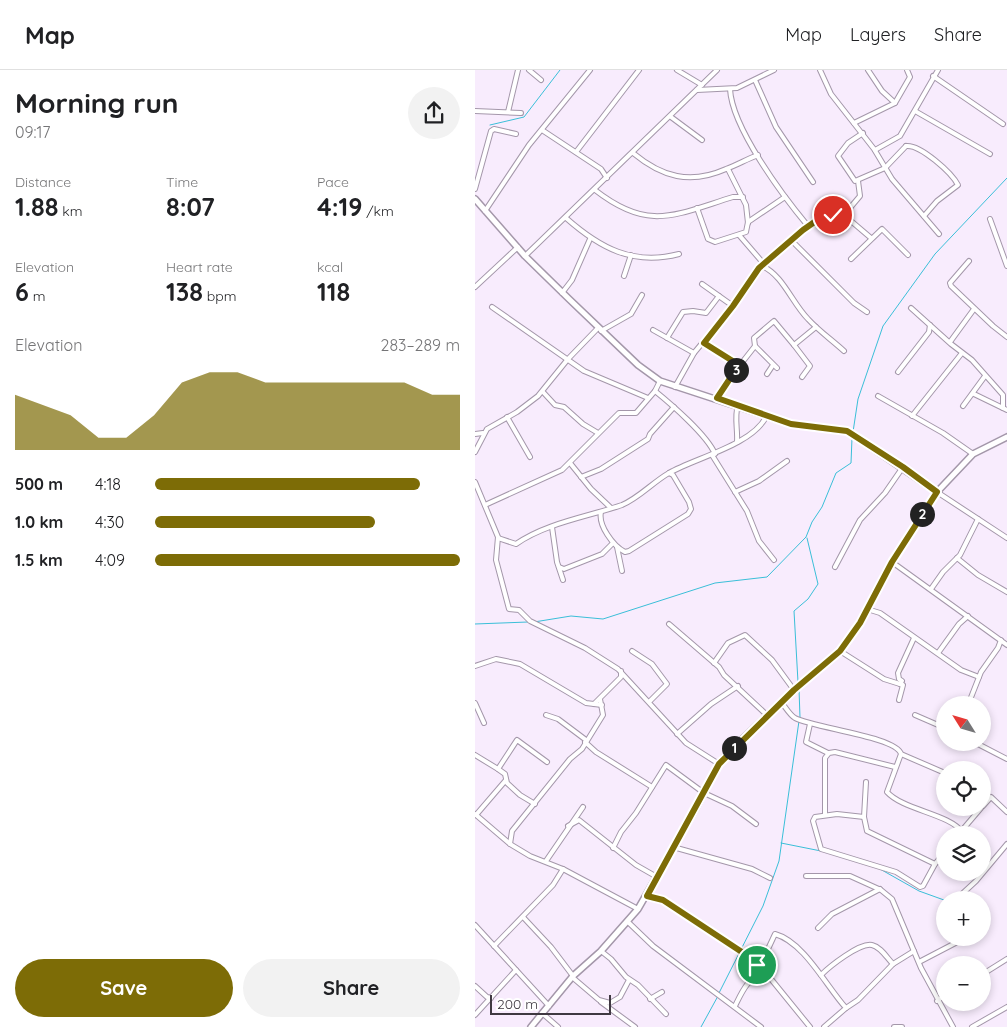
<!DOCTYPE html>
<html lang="en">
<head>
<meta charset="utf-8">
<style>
  body { margin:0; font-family:Quicksand,sans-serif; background:#f2f2f2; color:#202124; height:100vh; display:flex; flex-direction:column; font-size:19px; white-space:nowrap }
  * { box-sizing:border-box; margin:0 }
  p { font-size:16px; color:#757577 }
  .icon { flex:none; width:28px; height:28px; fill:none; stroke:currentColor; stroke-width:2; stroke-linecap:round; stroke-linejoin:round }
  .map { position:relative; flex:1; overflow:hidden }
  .side { display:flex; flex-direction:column; background:#fff; width:475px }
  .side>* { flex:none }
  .needle { width:32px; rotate:307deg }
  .fabs { position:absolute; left:461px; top:626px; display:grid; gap:10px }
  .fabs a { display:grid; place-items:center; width:55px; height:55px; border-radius:50%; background:#fff; box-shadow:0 2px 8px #0003; font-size:25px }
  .scale { position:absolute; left:15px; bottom:12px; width:121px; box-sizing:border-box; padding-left:5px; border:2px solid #3f3941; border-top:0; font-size:14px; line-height:18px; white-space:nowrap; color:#3f3941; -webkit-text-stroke:4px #fff; paint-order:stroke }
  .pin { position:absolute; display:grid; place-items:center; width:42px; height:42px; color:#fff; margin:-21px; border:2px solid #fff; border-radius:50%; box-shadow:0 1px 5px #0007 }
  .km { position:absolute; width:25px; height:25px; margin:-12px; border-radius:50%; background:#222; color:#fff; font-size:14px; line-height:25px; text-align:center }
  .round { display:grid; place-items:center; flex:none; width:52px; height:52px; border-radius:26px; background:#f2f2f2 }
  .overview { display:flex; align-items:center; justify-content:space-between; height:85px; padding:0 15px }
  h1 { font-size:28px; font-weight:800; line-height:38px }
  .metrics { display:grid; grid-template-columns:repeat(3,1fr); gap:8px; height:85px; padding:5px 15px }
  .metrics div { display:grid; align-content:center }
  .metrics b { font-size:25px; font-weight:800 }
  .metrics small { font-size:14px; font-weight:400 }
  .metrics p { font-size:14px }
  .chart { height:140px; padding:10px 15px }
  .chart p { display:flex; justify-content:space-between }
  .chart svg { width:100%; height:90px; margin-top:5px; fill:#7d6c06; opacity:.7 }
  .action { display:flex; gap:10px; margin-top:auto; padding:10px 15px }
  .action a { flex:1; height:58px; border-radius:30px; background:#7d6c06; color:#fff; font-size:20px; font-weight:800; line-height:58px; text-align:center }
  .action a+a { background:#f2f2f2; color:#202124 }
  ul { padding:0 15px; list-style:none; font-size:16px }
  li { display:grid; grid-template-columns:80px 60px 1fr; align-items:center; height:38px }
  li i { height:12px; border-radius:6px; background:#7d6c06 }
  header { display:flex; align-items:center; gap:30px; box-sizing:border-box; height:70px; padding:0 25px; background:#fff; border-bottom:1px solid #e0e0e0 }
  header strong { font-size:24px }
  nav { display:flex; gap:28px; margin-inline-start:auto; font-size:18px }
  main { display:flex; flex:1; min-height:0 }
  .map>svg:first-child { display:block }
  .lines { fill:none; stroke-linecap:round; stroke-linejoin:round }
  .stream { stroke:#3abfd8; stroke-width:1 }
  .street-casing { stroke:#a497aa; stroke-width:6 }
  .secondary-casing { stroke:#a497aa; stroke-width:8 }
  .street { stroke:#fff; stroke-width:4 }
  .secondary { stroke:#fff; stroke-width:5 }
  .route-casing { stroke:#fff; stroke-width:10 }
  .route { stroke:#7d6c06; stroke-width:6 }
</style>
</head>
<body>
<header>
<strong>Map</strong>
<nav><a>Map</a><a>Layers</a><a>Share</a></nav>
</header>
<main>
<section class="side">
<div class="overview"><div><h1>Morning run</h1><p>09:17</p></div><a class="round"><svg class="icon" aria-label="share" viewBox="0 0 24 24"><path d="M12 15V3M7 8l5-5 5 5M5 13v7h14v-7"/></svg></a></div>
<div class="metrics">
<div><p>Distance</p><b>1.88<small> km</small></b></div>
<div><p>Time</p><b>8:07</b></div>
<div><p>Pace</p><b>4:19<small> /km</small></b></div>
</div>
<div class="metrics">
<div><p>Elevation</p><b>6<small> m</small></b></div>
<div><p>Heart rate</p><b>138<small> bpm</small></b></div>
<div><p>kcal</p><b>118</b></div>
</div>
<div class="chart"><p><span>Elevation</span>283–289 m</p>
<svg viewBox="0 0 160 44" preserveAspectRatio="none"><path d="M0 44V17L10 22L20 27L30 38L40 38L50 27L60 11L70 6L80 6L90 11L100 11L110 11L120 11L130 11L140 11L150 17L160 17V44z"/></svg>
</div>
<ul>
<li><b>500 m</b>4:18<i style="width:87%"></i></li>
<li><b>1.0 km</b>4:30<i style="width:72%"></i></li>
<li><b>1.5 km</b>4:09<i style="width:100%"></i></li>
</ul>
<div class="action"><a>Save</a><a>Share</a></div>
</section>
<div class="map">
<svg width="532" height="957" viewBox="0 0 532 957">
  <rect width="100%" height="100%" fill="#f8ecfd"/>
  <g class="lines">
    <g class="stream">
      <path d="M15,55L49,47L85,0"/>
      <path d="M378,362L383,329L408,256L460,184L532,108"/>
      <path d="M59,552L96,546L128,549L240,513L292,507L331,467L337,452L347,437L361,403L376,393L377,368"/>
      <path d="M0,554L53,552"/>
      <path d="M323,612L319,541L333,529L343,514L332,468"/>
      <path d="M324,619L325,647"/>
      <path d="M306,773L346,781"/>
      <path d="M405,799L444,821L469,830"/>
      <path d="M244,923L288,836L304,791L324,651"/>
      <path d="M226,957L243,926"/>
    </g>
    <g class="street-casing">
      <g id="street">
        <path d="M54,0L66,10"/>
        <path d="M202,0L227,15"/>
        <path d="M345,0L356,24L399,79L417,109L464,164"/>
        <path d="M393,0L407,21L420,33"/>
        <path d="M458,6L528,54"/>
        <path d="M280,10L301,57L338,112"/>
        <path d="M255,19C257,58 308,126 333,156"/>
        <path d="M222,20L262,18L299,0"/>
        <path d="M0,41L46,43"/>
        <path d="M440,41L515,84"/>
        <path d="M33,42L43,0"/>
        <path d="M196,47L227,70"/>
        <path d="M379,53L420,33L435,7L432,0"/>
        <path d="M67,60L126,99L132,108"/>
        <path d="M388,63L373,73L363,86L380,111L410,98L431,76"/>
        <path d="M431,76C445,74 477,103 483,115L462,131L449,146"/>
        <path d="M400,80L425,66L463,0"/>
        <path d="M101,82L164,0"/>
        <path d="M158,83C187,107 215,115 251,99C262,95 272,89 283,85"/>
        <path d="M253,99L271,135L273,153"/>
        <path d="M0,119L16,61L19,59L41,64"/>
        <path d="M120,120C174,162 199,145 258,127H268"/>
        <path d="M222,138L233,169L240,172L271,162L273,152L310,127"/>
        <path d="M10,141L54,75L115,0"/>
        <path d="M369,145L385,126L383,111"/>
        <path d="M91,148C125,178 158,196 204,184"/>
        <path d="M515,149L532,196"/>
        <path d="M264,165L289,194"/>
        <path d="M316,170L379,233L392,242"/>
        <path d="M50,186L242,0"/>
        <path d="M376,189L407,159L433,185"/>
        <path d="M494,191L475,213L476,216L518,256L532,267"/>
        <path d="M287,196C308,205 317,233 333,249C344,261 357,270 369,281"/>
        <path d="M149,206L156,185"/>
        <path d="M227,214L258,236"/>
        <path d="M0,217L43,177"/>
        <path d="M87,223L97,210L115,169"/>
        <path d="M17,237L109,301L173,328"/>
        <path d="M436,238L476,274L497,290L528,325V338"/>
        <path d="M178,260L219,283"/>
        <path d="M126,261L156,244L167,225"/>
        <path d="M192,268L208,242L218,241L231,243L244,226"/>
        <path d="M475,272L499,239"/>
        <path d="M229,273L264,295"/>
        <path d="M302,298L280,276L279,268L299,251L319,275"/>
        <path d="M423,302L454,262L455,255"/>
        <path d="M292,304L298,295"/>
        <path d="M327,307L335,296L319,275L341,257"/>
        <path d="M200,317L219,283L258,236L277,206L328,160L352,145H369L396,168"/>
        <path d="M180,321C196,334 232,365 240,384"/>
        <path d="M68,322L80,335L89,337L108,354L123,363"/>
        <path d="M499,324L532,340"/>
        <path d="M403,326L468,363L498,384"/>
        <path d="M242,328L247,318L280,276"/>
        <path d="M488,336L510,306"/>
        <path d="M437,346L487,283"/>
        <path d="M32,347L55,387"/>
        <path d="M0,364L8,363"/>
        <path d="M262,372C263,360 259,347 263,335"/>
        <path d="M0,382L12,359L42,342L63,326L93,289L123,258"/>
        <path d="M237,385L272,441L284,471L299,490"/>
        <path d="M95,393L116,419L136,438"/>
        <path d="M106,407L126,399L173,369L175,364L199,337"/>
        <path d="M0,412L23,467L21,490L34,539L44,540L55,551L110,578L143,599L211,673L244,694"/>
        <path d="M260,422L284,411L312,391"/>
        <path d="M462,422L532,468"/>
        <path d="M10,435L87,400L144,343H161L180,321L185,311"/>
        <path d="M126,442C123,455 138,476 150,482L154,481L213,444L216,439L214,432L198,405L194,403"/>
        <path d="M77,457L82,492L88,510"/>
        <path d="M23,468L41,474C71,453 112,447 147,435C164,428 178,412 194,403C220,388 277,375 291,347"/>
        <path d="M142,477L147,501"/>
        <path d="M482,488L503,505L532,522"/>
        <path d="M417,492L532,575"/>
        <path d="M84,497L89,499L127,484L138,473"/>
        <path d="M360,497L385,450L410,423L428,397"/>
        <path d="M456,519L468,502L485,485L503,449"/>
        <path d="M392,539L405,543L486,600L504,607"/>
        <path d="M194,554L244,597L249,605L294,647"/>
        <path d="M157,581L177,594L192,614L175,631"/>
        <path d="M365,581L409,609L428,615L424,630"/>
        <path d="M463,583L484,554L493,546"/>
        <path d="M239,593L253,573L270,565L297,590L319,620"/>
        <path d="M0,596L21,589L45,594L111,633L127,635"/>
        <path d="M425,614L427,611L424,609L423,603L439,568"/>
        <path d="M0,633L9,653"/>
        <path d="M307,633C311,638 315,645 320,648C339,658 422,667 426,684L412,722C428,740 475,744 487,762"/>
        <path d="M119,634L146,607V601"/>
        <path d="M493,635L506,602L523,578L526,570"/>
        <path d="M71,645L83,649L111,670"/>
        <path d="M440,645L470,658"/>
        <path d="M335,654L331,672L353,683"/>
        <path d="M202,664L236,634L263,616"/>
        <path d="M110,672L121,682L177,717"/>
        <path d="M499,672L532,689"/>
        <path d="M426,684L470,703"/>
        <path d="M0,685L23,699L30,704L32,713L45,725L60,734"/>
        <path d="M23,699L42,670L72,692"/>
        <path d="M391,712L389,747L392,761L460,794"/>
        <path d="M508,721L514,727"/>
        <path d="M508,736L516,727L532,742"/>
        <path d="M0,744L35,774L55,786L88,799L163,839"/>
        <path d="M350,744V688L354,683L360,682L420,697"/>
        <path d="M1,745L31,710"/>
        <path d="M389,747L362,744L340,747L338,751L346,779L421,802L445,817L448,816L460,794L470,782"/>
        <path d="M93,756L104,750L161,795L182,807"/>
        <path d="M483,765L506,738"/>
        <path d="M35,774L37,761L95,689L107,679L128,645L125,629"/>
        <path d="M198,777L277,799L295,808"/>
        <path d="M138,778L146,762L161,743L191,695L229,723L257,736L281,754"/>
        <path d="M71,791L108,737"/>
        <path d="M331,806H375L406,820L417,829L446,898L478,957"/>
        <path d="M488,823L501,811L532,774"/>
        <path d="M172,826L188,830L282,892"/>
        <path d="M48,847L76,877L98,906"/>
        <path d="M153,852L178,876L286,957"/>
        <path d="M0,855L74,936"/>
        <path d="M343,858L357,844L405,819"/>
        <path d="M19,876L78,815L88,799"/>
        <path d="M126,881L136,889L151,907L163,915L191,944"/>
        <path d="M444,892L490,868"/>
        <path d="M508,904L532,889"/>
        <path d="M286,905L282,892L293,879L300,864C329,872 351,916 371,938L349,957"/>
        <path d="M346,905C354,897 385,872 397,875C406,877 412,888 418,894L439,881"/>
        <path d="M97,907L124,930L135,933L145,927L154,910"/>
        <path d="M0,916L12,927L16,928"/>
        <path d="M175,929L187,922"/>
        <path d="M462,931L470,925"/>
        <path d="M126,932L160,957"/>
        <path d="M260,936C266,924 274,904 290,905L296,909L335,957"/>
        <path d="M371,938L383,930L418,894"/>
        <path d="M67,943L83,957"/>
        <path d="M0,945L41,900"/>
        <path d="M419,957H427"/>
        <path d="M497,957L532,937"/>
      </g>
    </g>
    <g class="secondary-casing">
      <g id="secondary">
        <path d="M0,129L50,186L94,229L163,295L185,311L316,354L372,361L462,422"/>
        <path d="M56,957L98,906L126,881L163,839L221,738L244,694L254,682L319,620L365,581L385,553L417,492L462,422L498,384L532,367"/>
      </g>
    </g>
    <use href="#street" class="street"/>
    <use href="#secondary" class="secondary"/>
  </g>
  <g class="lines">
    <g class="route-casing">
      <path id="route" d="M282,895V892L188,830L172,826L244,694L319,620L365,581L385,553L417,492L462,422L428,397L372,361L316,354L242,328L264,295L229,273L258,236L284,198L328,160L348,146L358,145"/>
    </g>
    <use href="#route" class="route"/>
  </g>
</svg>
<div class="fabs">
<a><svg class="needle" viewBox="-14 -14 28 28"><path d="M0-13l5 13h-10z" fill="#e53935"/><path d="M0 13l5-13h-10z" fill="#757577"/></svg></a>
<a><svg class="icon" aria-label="locate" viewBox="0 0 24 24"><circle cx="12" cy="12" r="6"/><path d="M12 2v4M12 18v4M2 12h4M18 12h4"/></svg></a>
<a><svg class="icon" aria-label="layers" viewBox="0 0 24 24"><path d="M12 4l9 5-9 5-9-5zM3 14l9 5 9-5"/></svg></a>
<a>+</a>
<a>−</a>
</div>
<div class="scale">200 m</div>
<div class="pin" style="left:282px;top:895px;background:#1e9e55"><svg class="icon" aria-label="arrive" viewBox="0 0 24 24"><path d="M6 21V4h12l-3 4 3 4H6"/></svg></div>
<div class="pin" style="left:358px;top:145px;background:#d93025"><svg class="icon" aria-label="check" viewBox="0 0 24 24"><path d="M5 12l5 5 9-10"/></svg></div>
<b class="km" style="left:259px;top:678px">1</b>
<b class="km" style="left:447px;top:444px">2</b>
<b class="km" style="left:261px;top:300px">3</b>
</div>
</main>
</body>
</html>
